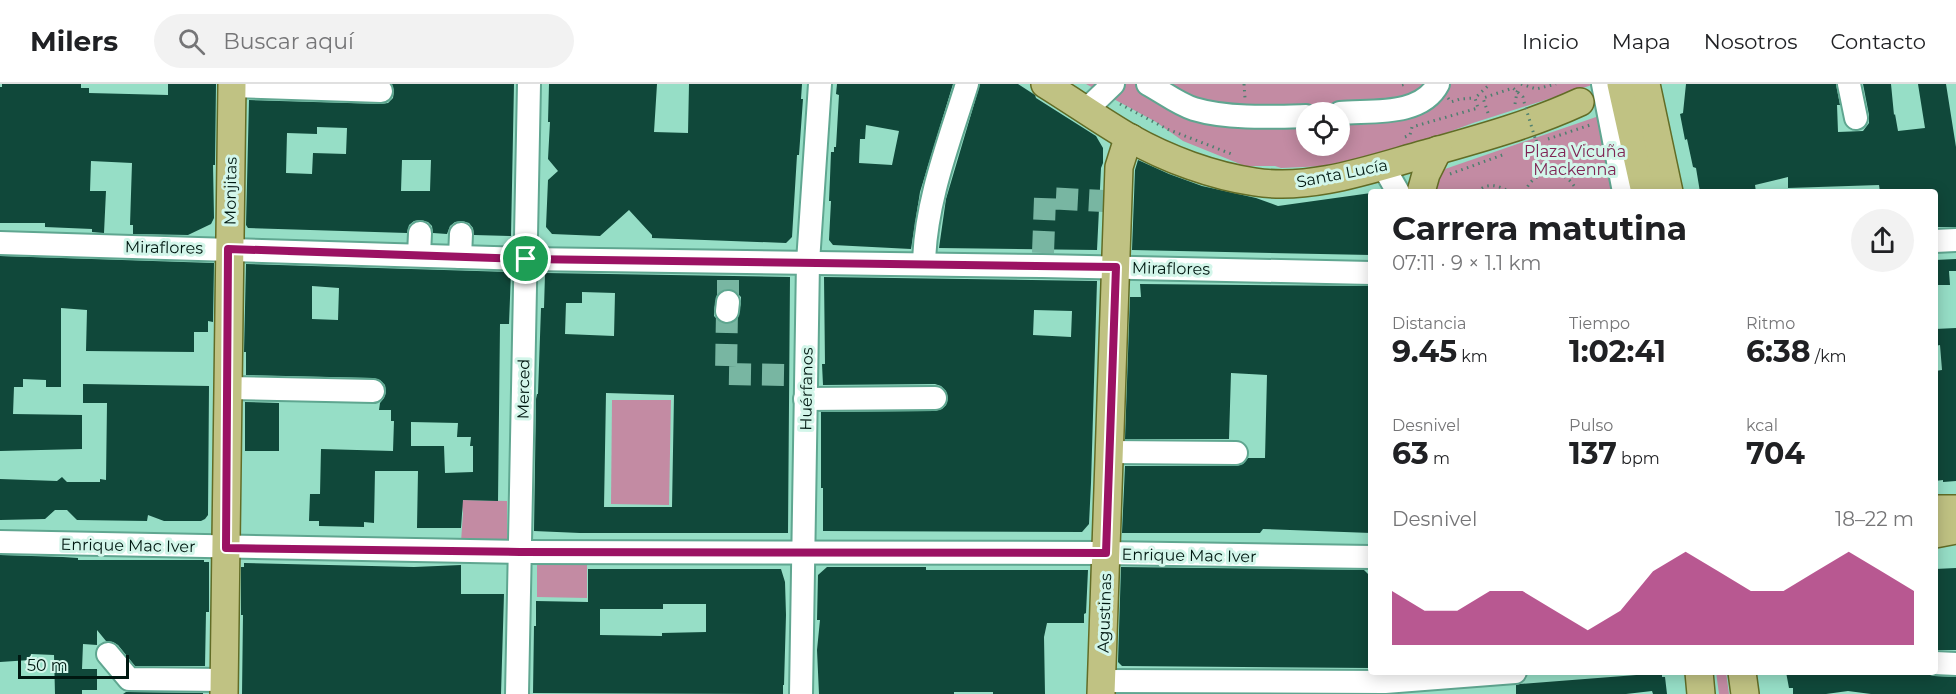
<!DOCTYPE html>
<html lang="es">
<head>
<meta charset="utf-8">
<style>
  body { margin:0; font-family:Montserrat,sans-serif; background:#f2f2f2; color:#202124; height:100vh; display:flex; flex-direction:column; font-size:22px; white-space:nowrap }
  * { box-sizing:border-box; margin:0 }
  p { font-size:20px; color:#757577 }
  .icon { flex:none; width:33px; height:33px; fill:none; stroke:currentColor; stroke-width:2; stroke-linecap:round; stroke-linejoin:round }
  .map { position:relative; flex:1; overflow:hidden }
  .side { position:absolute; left:1368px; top:105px; width:570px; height:486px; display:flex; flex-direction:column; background:#fff; border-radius:6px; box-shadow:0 3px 15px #0003 }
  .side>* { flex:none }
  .fabs { position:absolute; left:1296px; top:18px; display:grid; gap:12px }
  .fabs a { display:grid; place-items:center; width:54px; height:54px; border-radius:50%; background:#fff; box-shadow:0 3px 15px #0003; font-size:30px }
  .scale { position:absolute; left:18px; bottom:15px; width:111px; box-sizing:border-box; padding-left:6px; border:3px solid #001811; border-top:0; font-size:16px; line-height:21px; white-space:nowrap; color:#001811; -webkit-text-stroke:4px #d3f6ea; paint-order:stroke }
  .pin { position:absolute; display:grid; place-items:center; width:51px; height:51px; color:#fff; margin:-26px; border:3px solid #fff; border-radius:50%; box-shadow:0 2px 6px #0007 }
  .round { display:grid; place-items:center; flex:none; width:63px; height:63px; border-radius:32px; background:#f2f2f2 }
  .head { display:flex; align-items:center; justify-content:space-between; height:102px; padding:0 24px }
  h1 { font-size:33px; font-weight:700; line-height:45px }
  .stats { display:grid; grid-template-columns:repeat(3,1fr); gap:9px; height:102px; padding:6px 24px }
  .stats div { display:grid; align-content:center }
  .stats b { font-size:30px; font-weight:700 }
  .stats small { font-size:16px; font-weight:400 }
  .stats p { font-size:16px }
  .chart { height:168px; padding:12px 24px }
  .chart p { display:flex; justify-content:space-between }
  .chart svg { width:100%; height:108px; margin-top:6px; fill:#9b1263; opacity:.7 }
  header { display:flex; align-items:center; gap:36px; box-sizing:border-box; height:84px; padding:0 30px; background:#fff; border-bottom:2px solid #e0e0e0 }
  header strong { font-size:28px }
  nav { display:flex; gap:33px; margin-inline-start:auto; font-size:21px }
  .search { width:420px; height:54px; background:#f2f2f2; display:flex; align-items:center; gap:15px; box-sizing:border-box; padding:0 21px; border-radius:33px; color:#757577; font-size:22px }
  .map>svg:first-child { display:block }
  .green { fill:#c38ba3; fill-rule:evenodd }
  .building { fill:#10483a; fill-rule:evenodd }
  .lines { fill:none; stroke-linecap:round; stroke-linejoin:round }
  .minor-tunnel { stroke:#78b6a2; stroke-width:22; stroke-dasharray:22 11; stroke-linecap:butt }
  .minor-casing { stroke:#5fa690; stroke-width:26 }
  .major-casing { stroke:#626c26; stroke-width:30 }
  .path { stroke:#4e7f6f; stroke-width:3; stroke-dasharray:1.5 4.5; stroke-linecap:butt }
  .minor { stroke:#fff; stroke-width:22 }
  .major { stroke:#c0c283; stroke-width:27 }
  .path-bridge { stroke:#4e7f6f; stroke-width:3; stroke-dasharray:1.5 4.5; stroke-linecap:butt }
  .route-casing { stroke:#fff; stroke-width:12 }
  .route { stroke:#9b1263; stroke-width:8 }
  .labels { text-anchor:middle; stroke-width:6; stroke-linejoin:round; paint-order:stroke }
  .park-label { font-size:16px; fill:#7f2454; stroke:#d3f6ea }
  .street-label { font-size:16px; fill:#001811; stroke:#d3f6ea }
</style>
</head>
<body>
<header>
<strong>Milers</strong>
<div class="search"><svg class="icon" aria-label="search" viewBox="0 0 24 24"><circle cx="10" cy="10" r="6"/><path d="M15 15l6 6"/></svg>Buscar aquí</div>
<nav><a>Inicio</a><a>Mapa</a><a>Nosotros</a><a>Contacto</a></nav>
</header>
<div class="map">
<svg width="1956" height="610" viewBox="0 0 1956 610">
  <rect width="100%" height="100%" fill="#96dec6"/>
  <g class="green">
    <path d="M1086,0H1592V1L1473,39L1408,63L1369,76L1326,82L1281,84L1275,82H1245L1183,57L1156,38ZM1306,28H1340V62H1306Z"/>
    <path d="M1599,32L1616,108H1428L1439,88L1445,85Z"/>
    <path d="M612,316H671L669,421L611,420Z"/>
    <path d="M461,416L507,417V457L461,458L463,429Z"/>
    <path d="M537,480H587V514L537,513Z"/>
    <path d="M1716,588H1726L1729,610H1719Z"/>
  </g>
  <g class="building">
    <path d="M2,0H81V4H89V9L168,11V0H216L215,81H213L214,134L211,140L188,151L133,150V141H130L132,79L91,77L90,107H106L104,149L92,148V145L45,143V139H0V3H2Z"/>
    <path d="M392,0H514L511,152L474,151L473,144L469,139L461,137L455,138L450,142L447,150L433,149L432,142L428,138L420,136L414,137L409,141L407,149L248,144L246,141L249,16L381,20L388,19L393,14L394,7ZM317,43L347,44L346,70L313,69L312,90L286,89L287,49L317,50ZM402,76H431L430,107H401Z"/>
    <path d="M549,0H657L654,48L688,49L689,0H802L801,15H803L799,71H797L792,153L786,159L652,154V151L629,126L600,152L552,150L546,143L548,96L558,87L548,75L550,38H548Z"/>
    <path d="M837,0H953L920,108L911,165L833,161L829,156L831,117H829L830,94L831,68H834V63H836L839,11L836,10ZM866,41L899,47L892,81L859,79L860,55H865Z"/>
    <path d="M980,0H1018L1035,11L1036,14L1096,52L1103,64V79L1101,84L1097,166L939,164L946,115Z"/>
    <path d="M1686,0H1836L1840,21H1837L1838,48L1863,47L1869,39V31L1863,0H1891L1894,31L1895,30L1898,47L1925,44L1918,0H1946L1956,63V143H1935V108H1880L1879,101L1788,104V93L1755,101L1756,108H1700L1696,84L1693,83L1687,55L1685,56L1680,30L1683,29Z"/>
    <path d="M1138,76L1169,90L1202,102L1256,114L1278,122L1371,109V171L1132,166L1135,86Z"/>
    <path d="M0,172L214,179L213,238L208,237V248H194V268L86,267L87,226L61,224V303H46V296L23,295V303H14L13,330L82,331V365L0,367Z"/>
    <path d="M1956,175V187H1949L1950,201H1935V176Z"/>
    <path d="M246,180L511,188L509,240H500L498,417L463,416L461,444H417L418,387H375L374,439L364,438V443L319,442V437H309L310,410H320L321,365L393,367L394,337H391V326H379L380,319L384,314L386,308L385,301L380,296L373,294L246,291V268H244ZM312,202L339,204L338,236L312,235ZM411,338L458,339L457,353H471L470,362H473V388L445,389L444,362H411Z"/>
    <path d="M546,189L790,193L788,449H580L534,447L536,315L537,310H538L541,224H544L545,190ZM729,205L736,208L741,213V219L737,235L732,240H726L719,237L714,232V226L717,211L722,206ZM582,208L615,209L614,252L565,250L566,219H582ZM606,309L674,311L672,423H604Z"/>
    <path d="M824,193L1097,197L1091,399L1089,440L1082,448L823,447V404H821V328L935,327L942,325L946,321L948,314L946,307L941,302L935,300L823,301L822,280H825ZM1034,226L1072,227L1071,253L1033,251Z"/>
    <path d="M1140,200L1371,202V449L1263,445L1260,449H1122L1125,382H1236L1243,380L1248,374H1265L1267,291L1231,289L1229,355H1125L1130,213H1141Z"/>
    <path d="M1956,244V397L1943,398V396L1935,397V287L1942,286L1940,261L1935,262V245Z"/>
    <path d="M83,300L209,302L208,431L205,435L201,437H164L148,431L147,437L77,436L67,426H55L45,435L0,436V395L57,397L62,393L67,398H100V395L106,396L107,319H83Z"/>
    <path d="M245,318L279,319V367H245Z"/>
    <path d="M0,471L63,473L78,474V476H204V478H209V528H206L205,582H135L118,561L113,558L106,557L97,546V561L83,560L82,585H97V606H82V610H55L54,571L31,570L30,576L0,578Z"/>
    <path d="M244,479L414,483L461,481V510H504L501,610H242L243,531H241V483H244Z"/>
    <path d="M827,483H926V486H1088L1086,529L1084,530V539H1047L1044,553L1045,610H993V608H954V610H819L817,566L820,536H817L818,491Z"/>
    <path d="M1121,483L1364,486L1371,493V584L1122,582L1118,578Z"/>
    <path d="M1956,484V566H1935V485Z"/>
    <path d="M588,485H781L785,498L786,531L784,601H783V610L533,609L534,542H536V517L588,518ZM663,520H706V548L662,549V552L600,551V525H663Z"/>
    <path d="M1786,588H1925L1934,592L1956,593V610H1871L1848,607L1826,610H1793V604H1789Z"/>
    <path d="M1662,589V593H1665L1667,610H1653L1652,607L1626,610H1516V601L1520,600Z"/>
    <path d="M126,608L203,609V610H123Z"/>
  </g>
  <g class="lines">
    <g class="minor-tunnel">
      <path d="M1043,169L1045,114L1104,117"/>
      <path d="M728,218V190"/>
      <path d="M727,227L726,290L789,291"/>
    </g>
    <g class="minor-casing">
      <g id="minor">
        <path d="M1148,0C1163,8 1178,20 1194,25C1227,35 1272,33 1306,32"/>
        <path d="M1603,0L1624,108"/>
        <path d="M1849,0L1856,34"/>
        <path d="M232,2L381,7"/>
        <path d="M1086,26L1113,0"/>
        <path d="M1340,29C1370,26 1421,33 1438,0"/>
        <path d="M1383,82L1398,108"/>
        <path d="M1935,157L1956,156"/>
        <path d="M0,159L526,175L1042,182L1371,189"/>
        <path d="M419,171L420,149"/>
        <path d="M460,173L461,150"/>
        <path d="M924,180C925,119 949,58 967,0"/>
        <path d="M727,227L728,218"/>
        <path d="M229,304L373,307"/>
        <path d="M805,315L935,314"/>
        <path d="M1109,368L1236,369"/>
        <path d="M0,458L520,468L1105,469L1371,473"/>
        <path d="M108,570L129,595L224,596"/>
        <path d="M1935,579L1956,580"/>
        <path d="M1102,597L1385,598L1515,588"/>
        <path d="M517,610L529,0"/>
        <path d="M801,610L808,178L820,0"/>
      </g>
    </g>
    <g class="major-casing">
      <g id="major">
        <path d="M1045,0C1074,18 1101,37 1130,54C1167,75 1213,92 1255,98C1311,107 1371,85 1425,70C1478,55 1530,41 1580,18"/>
        <path d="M1621,0L1645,108"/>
        <path d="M1646,0L1669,108"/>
        <path d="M1421,108L1426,90L1438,66"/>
        <path d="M1935,425H1956"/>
        <path d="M1935,450L1956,446"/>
        <path d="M1699,588L1701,610"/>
        <path d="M1742,588L1745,610"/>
        <path d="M224,610L232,0"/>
        <path d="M1101,610L1119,83L1125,64L1131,54"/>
      </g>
    </g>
    <g class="path">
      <path d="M1244,0L1245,14"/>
      <path d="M1521,0L1536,5L1556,0"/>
      <path d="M1402,1L1406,0"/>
      <path d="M1448,14L1451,18L1460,15L1475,14"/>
      <path d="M1120,20L1167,45L1234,71"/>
      <path d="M1515,20L1517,8L1520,3"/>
      <path d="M1488,29L1483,14L1513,4L1523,13L1524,18"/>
      <path d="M1405,53L1410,51L1412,43L1478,24L1475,14L1490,0"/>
      <path d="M1548,55L1593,40"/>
      <path d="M1536,56L1545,89"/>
      <path d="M1450,90L1505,70"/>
      <path d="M1477,108C1487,98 1498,101 1510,108"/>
      <path d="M1525,108C1534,83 1568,83 1577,108"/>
    </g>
    <use href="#minor" class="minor"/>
    <use href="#major" class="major"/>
    <path class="path-bridge" d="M1524,18L1535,54"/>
  </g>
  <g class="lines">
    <g class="route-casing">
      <path id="route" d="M228,165L526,175L1116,183L1106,469L520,468L226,464Z"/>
    </g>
    <use href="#route" class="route"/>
  </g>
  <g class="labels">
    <g class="park-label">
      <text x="1575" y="73">Plaza Vicuña<tspan x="1575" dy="18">Mackenna</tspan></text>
    </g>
    <g class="street-label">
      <text transform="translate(1342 89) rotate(-11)" y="6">Santa Lucía</text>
      <text transform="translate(230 107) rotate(-89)" y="6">Monjitas</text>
      <text transform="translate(164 163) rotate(1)" y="6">Miraflores</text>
      <text transform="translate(1171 184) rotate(1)" y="6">Miraflores</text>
      <text transform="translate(523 305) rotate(-89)" y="6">Merced</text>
      <text transform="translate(806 305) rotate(-89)" y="6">Huérfanos</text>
      <text transform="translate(128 461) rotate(1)" y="6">Enrique Mac Iver</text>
      <text transform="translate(1189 471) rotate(1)" y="6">Enrique Mac Iver</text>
      <text transform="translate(1104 529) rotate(-88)" y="6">Agustinas</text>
    </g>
  </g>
</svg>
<div class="fabs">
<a><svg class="icon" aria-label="locate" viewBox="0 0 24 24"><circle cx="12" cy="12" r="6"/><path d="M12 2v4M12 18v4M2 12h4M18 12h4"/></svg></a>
</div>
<div class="scale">50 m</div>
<div class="pin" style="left:526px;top:175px;background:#1e9e55"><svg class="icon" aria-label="arrive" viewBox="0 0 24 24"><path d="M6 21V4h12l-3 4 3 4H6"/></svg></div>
<section class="side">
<div class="head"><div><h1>Carrera matutina</h1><p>07:11 · 9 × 1.1 km</p></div><a class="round"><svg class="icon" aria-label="share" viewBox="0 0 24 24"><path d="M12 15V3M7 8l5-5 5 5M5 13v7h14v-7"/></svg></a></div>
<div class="stats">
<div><p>Distancia</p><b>9.45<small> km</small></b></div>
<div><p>Tiempo</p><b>1:02:41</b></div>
<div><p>Ritmo</p><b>6:38<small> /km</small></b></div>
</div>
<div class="stats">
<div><p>Desnivel</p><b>63<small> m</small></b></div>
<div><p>Pulso</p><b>137<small> bpm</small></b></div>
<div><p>kcal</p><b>704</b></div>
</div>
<div class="chart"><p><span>Desnivel</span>18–22 m</p>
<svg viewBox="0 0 160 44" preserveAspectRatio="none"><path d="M0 44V22L10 30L20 30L30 22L40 22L50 30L60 38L70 30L80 14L90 6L100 14L110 22L120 22L130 14L140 6L150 14L160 22V44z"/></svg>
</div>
</section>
</div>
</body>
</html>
